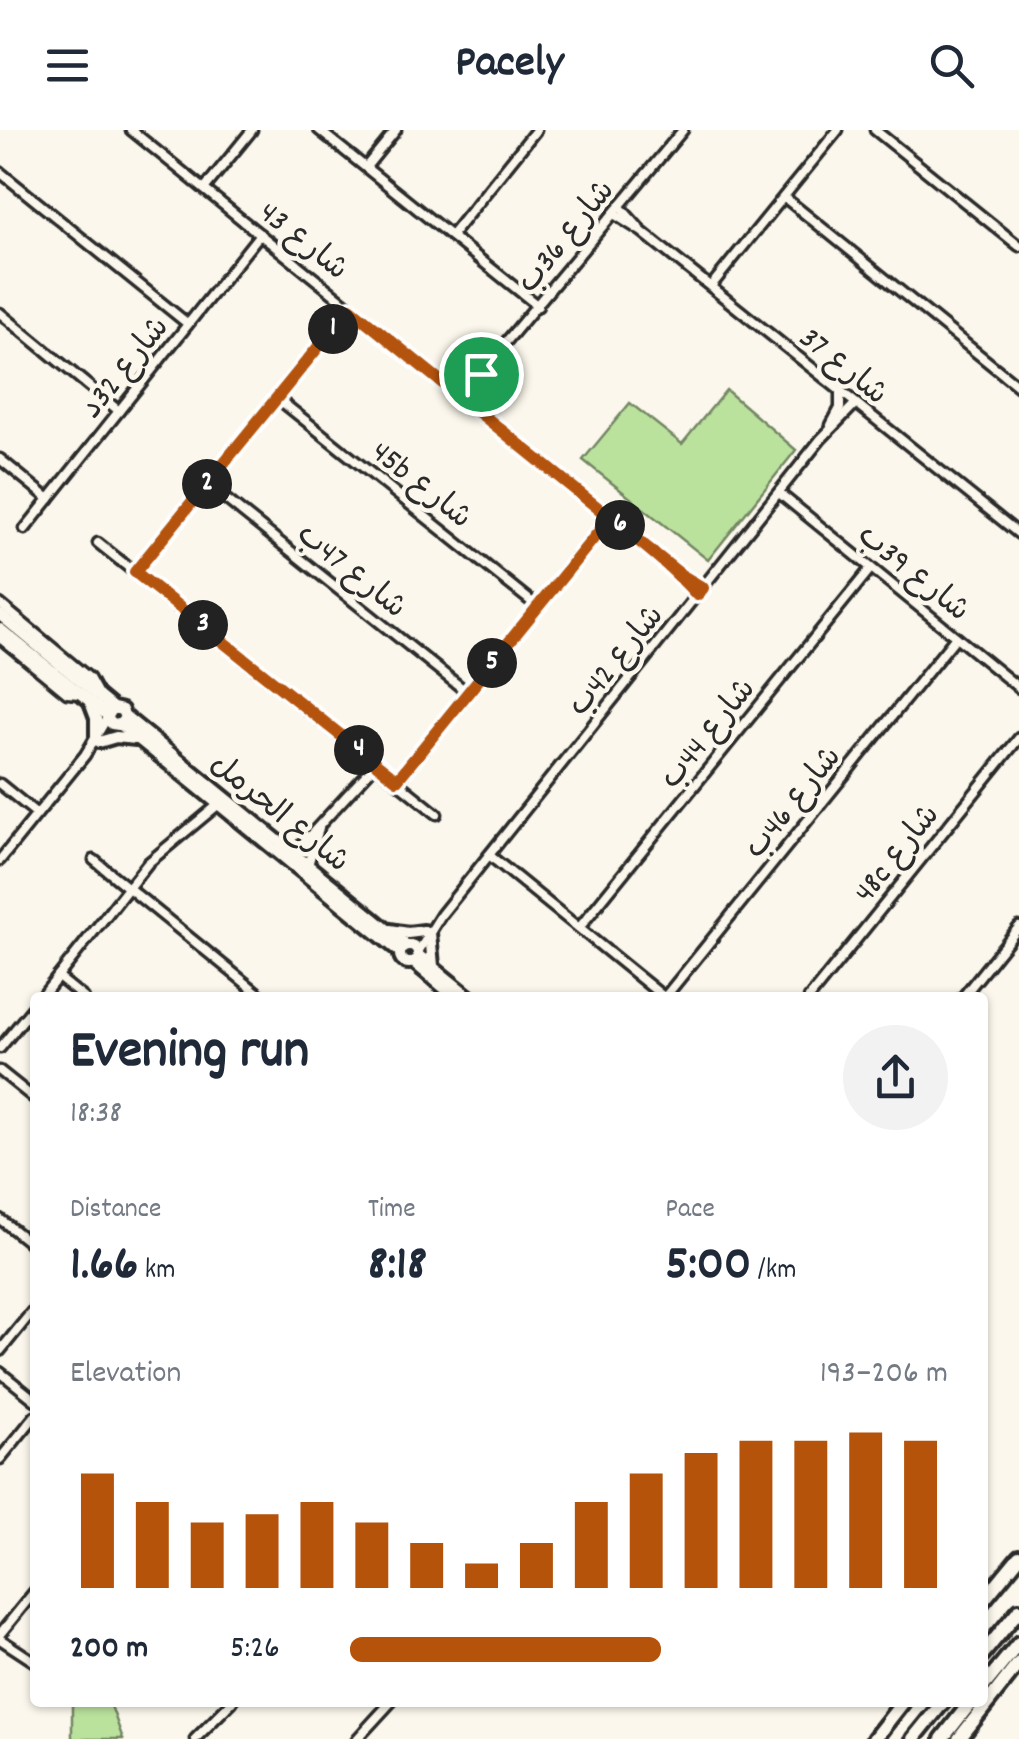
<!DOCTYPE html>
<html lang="en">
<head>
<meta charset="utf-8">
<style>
  body { margin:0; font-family:Dekko,"Playpen Sans Arabic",sans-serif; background:#f2f2f3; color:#1f2937; height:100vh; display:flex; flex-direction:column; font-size:38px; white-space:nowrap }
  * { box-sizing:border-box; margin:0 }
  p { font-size:32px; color:#747a83 }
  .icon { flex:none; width:55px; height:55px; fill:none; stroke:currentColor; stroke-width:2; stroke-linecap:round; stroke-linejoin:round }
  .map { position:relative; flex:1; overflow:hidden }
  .details { position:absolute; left:30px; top:862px; width:958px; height:715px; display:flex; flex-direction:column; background:#fff; border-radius:10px; box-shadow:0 2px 8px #0004 }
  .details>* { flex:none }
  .pin { position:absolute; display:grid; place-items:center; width:85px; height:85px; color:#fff; margin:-42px; border:5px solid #fff; border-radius:50%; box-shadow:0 2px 10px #0007 }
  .km { position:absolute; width:50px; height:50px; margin:-25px; border-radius:50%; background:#222; color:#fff; font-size:28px; line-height:50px; text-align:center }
  .round { display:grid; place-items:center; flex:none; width:105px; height:105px; border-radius:52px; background:#f2f2f3 }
  .summary { display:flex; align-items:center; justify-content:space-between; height:170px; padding:0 40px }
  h1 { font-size:55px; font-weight:700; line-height:75px }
  .stats { display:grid; grid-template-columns:repeat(3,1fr); gap:15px; height:170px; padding:10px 40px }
  .stats div { display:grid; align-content:center }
  .stats b { font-size:50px; font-weight:700 }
  .stats small { font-size:28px; font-weight:400 }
  .stats p { font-size:28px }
  .chart { height:280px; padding:20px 40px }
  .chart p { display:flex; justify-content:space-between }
  .chart svg { width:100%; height:180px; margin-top:10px; stroke:#b45309; stroke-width:6 }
  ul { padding:0 40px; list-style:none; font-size:32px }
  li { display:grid; grid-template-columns:160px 120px 1fr; align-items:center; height:75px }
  li i { height:25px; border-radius:12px; background:#b45309 }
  header { display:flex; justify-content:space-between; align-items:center; height:130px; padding:0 40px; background:#fff; font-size:45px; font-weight:700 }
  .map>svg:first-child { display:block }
  .green { fill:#bbe29d; stroke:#738664; stroke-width:2.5 }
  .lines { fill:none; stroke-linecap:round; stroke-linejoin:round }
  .street-casing { stroke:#2b2b2b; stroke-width:15 }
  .secondary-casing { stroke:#2b2b2b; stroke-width:18 }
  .highway-casing { stroke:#2b2b2b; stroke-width:20 }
  .street { stroke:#fbf7ec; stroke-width:8 }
  .secondary { stroke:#fbf7ec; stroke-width:10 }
  .highway { stroke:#fbf7ec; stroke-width:12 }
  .route-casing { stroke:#fff; stroke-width:20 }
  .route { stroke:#b45309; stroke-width:12 }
  .labels { text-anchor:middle; stroke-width:9; stroke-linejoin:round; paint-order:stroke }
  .street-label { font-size:32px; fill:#2b2b2b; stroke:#fbf7ec }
</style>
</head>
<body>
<header><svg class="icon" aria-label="menu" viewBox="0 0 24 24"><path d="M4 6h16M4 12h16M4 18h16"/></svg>Pacely<svg class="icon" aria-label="search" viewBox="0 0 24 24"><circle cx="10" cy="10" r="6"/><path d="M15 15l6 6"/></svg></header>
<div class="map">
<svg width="1019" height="1609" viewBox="0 0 1019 1609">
  <rect width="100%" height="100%" fill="#fbf7ec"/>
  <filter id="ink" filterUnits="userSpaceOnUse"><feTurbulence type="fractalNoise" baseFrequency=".01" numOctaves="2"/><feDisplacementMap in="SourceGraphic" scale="20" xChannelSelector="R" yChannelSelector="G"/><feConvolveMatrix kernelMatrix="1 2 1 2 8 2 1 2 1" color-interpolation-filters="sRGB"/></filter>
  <g filter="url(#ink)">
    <g class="green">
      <path d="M726,260L796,320L708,430L583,330L630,273L682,314Z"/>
      <path d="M72,1573H110L123,1609H72Z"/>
    </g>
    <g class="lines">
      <g class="street-casing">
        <g id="street">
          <path d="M131,0L681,445L703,458"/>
          <path d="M319,0L538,176"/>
          <path d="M875,0L1019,116"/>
          <path d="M366,37L396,0"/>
          <path d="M0,42L188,194"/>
          <path d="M204,59L252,0"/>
          <path d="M784,67L1019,257"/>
          <path d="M620,77L638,97"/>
          <path d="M614,84L641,101L1019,404"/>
          <path d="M451,106L536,0"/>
          <path d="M711,156L838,0"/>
          <path d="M0,183L119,281"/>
          <path d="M460,267L683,0"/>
          <path d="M277,268L538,477"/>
          <path d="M831,295L840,278V262"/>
          <path d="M0,329L49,369"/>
          <path d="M207,354L468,563"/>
          <path d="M779,363L1019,558"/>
          <path d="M25,399L260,104"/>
          <path d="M98,413L437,684"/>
          <path d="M135,442L350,178"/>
          <path d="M0,474L89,548L99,566"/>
          <path d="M0,508L67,563L80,564"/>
          <path d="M397,651L610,388"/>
          <path d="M0,654L37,684"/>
          <path d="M293,724L376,634"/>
          <path d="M489,725L665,868"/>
          <path d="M0,730L85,625L107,588"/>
          <path d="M94,730L264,868"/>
          <path d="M308,735L319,698"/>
          <path d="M579,798L871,438"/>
          <path d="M418,822L441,785L821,309L855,274"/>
          <path d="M58,847L84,868"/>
          <path d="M665,867L956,507"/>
          <path d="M41,868L148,733L219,674"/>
          <path d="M809,868L1019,608"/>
          <path d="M962,868L1019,797"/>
          <path d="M0,918L35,875"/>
          <path d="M0,941L35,969"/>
          <path d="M0,1089L35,1117"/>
          <path d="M0,1221L35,1178"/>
          <path d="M0,1242L35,1270"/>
          <path d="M0,1329L35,1286"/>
          <path d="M0,1504L35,1461"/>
          <path d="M0,1509L35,1532"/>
          <path d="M195,1609L232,1572"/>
          <path d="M357,1609L391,1572"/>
        </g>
      </g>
      <g class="secondary-casing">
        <g id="secondary">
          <path d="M0,485L113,578L122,580L125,588L119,595L112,594L107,588L113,578"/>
          <path d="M0,499L107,585"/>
          <path d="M90,572L96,588V607"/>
          <path d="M125,586L406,815"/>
          <path d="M120,594L400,822"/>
          <path d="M99,612L116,607L136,609"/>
          <path d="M390,800L408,803L424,801"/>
          <path d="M430,803L433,836"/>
          <circle cx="409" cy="824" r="9"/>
          <path d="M418,825L471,868"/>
          <path d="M413,832L456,868"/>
        </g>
      </g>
      <g class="highway-casing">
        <g id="highway">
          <path d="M982,1472L1019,1427"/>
          <path d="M982,1525L1019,1480"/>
          <path d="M982,1558L1019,1513"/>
          <path d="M874,1609L903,1572"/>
          <path d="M913,1609L943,1572"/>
          <path d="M942,1609L971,1572"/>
          <path d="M959,1609L1019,1533"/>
        </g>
      </g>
      <use href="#street" class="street"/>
      <use href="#secondary" class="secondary"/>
      <use href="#highway" class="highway"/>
    </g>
  </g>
  <g class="lines" filter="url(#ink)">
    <g class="route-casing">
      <path id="route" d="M481,244L460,267L350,178L135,442L397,650L610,388L681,445L703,458L697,465C668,432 632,406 598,378C553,342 509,306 464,270L484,242L481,244"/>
    </g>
    <use href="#route" class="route"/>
  </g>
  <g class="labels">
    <g class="street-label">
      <text transform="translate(564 105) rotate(-51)" y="11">شارع 36ب</text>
      <text transform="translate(305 109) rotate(39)" y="11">شارع 43</text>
      <text transform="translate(845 234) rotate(39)" y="11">شارع 37</text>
      <text transform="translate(123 236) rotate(-51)" y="11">شارع 32د</text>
      <text transform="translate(423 353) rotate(39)" y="11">45b شارع</text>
      <text transform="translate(353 439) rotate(39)" y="11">شارع 47ب</text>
      <text transform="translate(915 441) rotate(39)" y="11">شارع 39ب</text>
      <text transform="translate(614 529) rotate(-51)" y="11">شارع 42ب</text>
      <text transform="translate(706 602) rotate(-51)" y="11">شارع 44ب</text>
      <text transform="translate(791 671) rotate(-51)" y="11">شارع 46ب</text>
      <text transform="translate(281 681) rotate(39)" y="11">شارع الحرمل</text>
      <text transform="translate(895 722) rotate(-51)" y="11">48c شارع</text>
    </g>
  </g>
</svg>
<div class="pin" style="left:481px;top:244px;background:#1e9e55"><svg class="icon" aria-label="arrive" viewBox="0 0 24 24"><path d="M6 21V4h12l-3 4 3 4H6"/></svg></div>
<b class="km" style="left:333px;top:199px">1</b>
<b class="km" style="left:207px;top:354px">2</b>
<b class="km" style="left:203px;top:495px">3</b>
<b class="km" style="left:359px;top:620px">4</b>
<b class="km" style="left:492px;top:533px">5</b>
<b class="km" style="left:620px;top:395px">6</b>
<section class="details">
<div class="summary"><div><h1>Evening run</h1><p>18:38</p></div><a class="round"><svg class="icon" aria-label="share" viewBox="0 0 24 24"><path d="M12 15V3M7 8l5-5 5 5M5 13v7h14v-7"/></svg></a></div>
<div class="stats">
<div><p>Distance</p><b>1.66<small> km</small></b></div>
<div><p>Time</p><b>8:18</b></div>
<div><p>Pace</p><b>5:00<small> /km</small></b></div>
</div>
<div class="chart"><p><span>Elevation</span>193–206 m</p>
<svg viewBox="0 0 160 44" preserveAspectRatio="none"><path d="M5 44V16M15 44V23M25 44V28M35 44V26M45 44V23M55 44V28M65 44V33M75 44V38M85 44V33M95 44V23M105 44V16M115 44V11M125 44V8M135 44V8M145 44V6M155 44V8"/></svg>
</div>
<ul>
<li><b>200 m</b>5:26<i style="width:52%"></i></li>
</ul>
</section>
</div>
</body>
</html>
